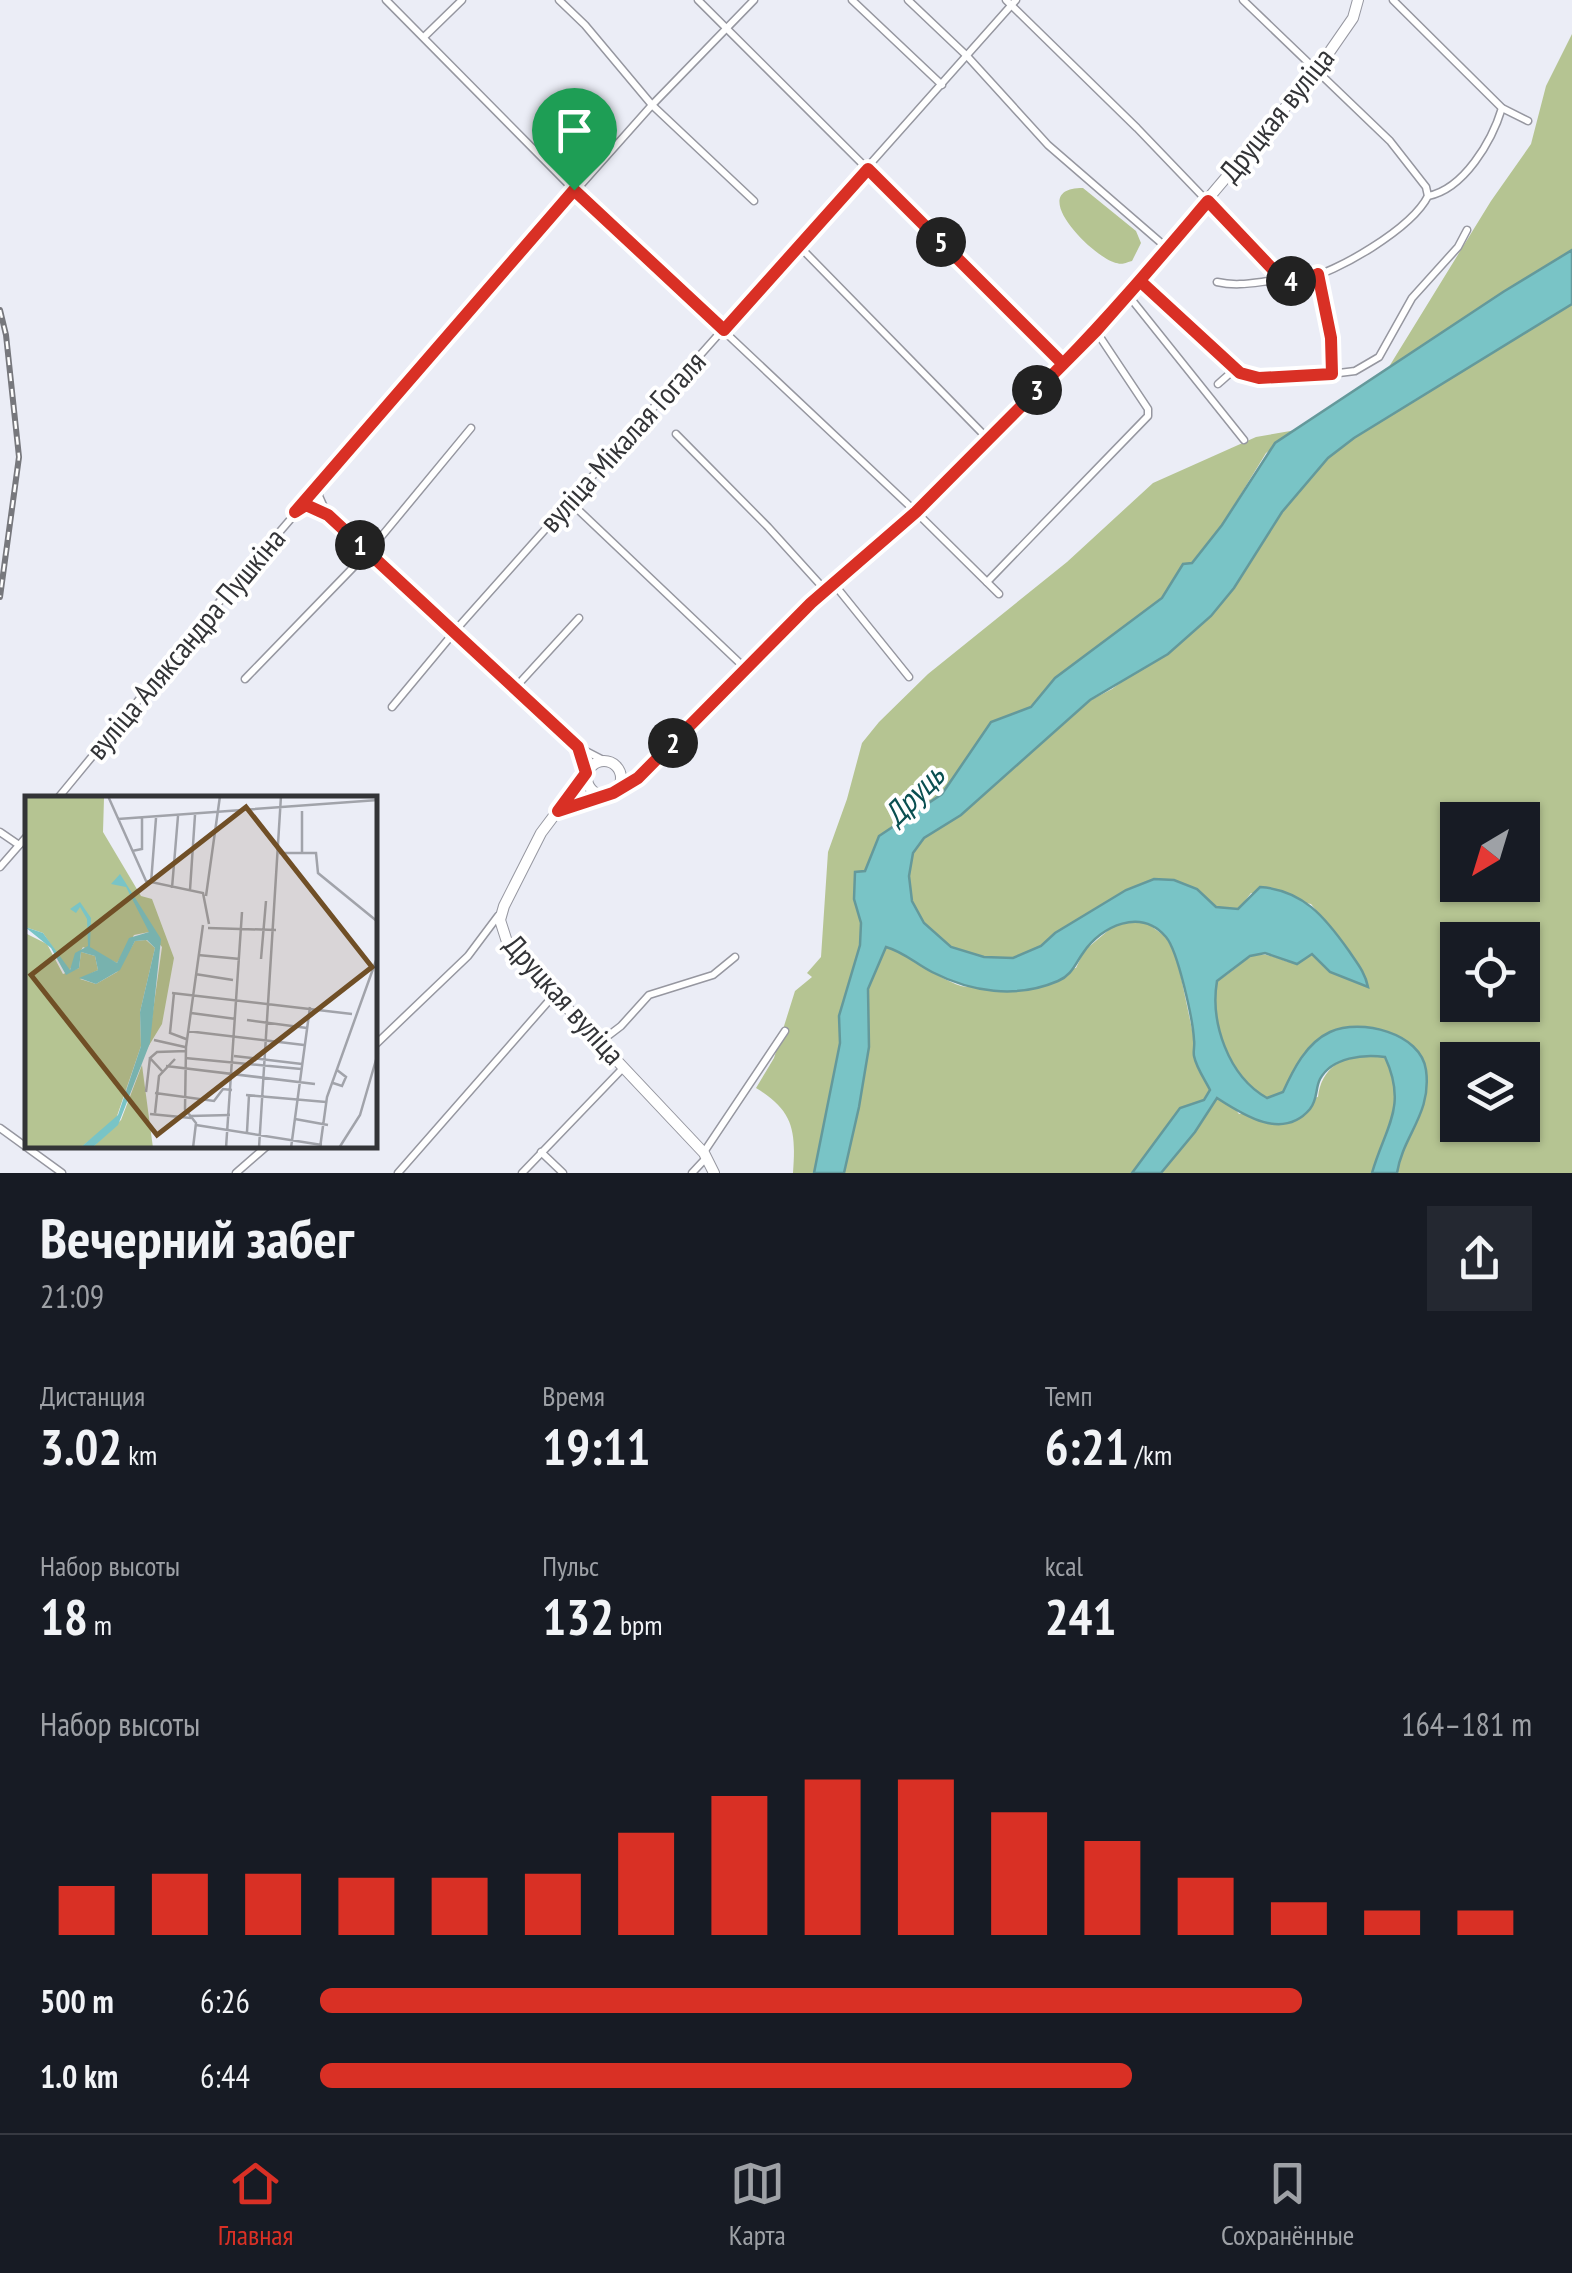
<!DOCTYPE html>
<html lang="ru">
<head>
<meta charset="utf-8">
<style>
  body { margin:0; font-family:"PT Sans Narrow",sans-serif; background:#242831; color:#f1f3f6; height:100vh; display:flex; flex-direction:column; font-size:38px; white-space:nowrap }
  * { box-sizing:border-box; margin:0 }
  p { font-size:32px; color:#9ea1a6 }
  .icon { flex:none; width:55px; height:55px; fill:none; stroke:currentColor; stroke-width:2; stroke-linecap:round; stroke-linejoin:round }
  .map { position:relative; height:1173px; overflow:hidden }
  .panel { display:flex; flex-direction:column; background:#171b24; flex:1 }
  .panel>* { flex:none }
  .needle { width:65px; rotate:218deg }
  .buttons { position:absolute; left:1440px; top:802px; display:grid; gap:20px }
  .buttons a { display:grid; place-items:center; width:100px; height:100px; border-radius:0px; background:#171b24; box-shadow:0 2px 8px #0004; font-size:50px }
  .pin { position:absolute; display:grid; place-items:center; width:85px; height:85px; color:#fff; margin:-102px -42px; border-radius:50% 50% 50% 0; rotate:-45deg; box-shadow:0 0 10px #0007 }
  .pin .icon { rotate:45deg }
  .km { position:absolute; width:50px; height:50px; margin:-25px; border-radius:50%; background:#222; color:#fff; font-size:28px; line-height:50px; text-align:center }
  .round { display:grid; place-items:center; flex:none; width:105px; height:105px; border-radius:0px; background:#242831 }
  .head { display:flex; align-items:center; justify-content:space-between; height:170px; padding:0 40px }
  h1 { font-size:55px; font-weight:600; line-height:75px }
  .metrics { display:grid; grid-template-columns:repeat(3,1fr); gap:15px; height:170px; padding:10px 40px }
  .metrics div { display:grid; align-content:center }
  .metrics b { font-size:50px; font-weight:600 }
  .metrics small { font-size:28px; font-weight:400 }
  .metrics p { font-size:28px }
  .chart { height:280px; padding:20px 40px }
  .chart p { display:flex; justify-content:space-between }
  .chart svg { width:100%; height:180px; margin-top:10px; stroke:#d93025; stroke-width:6 }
  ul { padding:0 40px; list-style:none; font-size:32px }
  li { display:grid; grid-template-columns:160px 120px 1fr; align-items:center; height:75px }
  li i { height:25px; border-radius:12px; background:#d93025 }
  .tab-bar { display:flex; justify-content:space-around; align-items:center; height:140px; border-top:2px solid #363941; background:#171b24; font-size:28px; color:#9ea1a6 }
  .tab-bar a { display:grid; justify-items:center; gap:5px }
  .tab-bar .selected { color:#d93025 }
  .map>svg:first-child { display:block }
  .green { fill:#b5c492; fill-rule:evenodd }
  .water { fill:#79c4c6; stroke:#64999b; stroke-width:2.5 }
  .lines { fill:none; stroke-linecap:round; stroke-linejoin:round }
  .minor-casing { stroke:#9697a0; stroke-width:9 }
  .secondary-casing { stroke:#9697a0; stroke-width:12 }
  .minor { stroke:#fff; stroke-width:6 }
  .secondary { stroke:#fff; stroke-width:10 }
  .rail-casing { stroke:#77787d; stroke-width:6 }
  .rail { stroke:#fff; stroke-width:2.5; stroke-dasharray:8; stroke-linecap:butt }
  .route-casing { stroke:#fff; stroke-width:20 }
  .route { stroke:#d93025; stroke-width:12 }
  .labels { text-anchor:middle; stroke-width:8; stroke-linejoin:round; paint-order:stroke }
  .street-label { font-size:30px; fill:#333437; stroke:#fff }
  .water-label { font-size:32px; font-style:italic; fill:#094f51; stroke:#fff }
  .inset-road { fill:none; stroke:#a1a3aa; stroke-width:2.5 }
  .view { fill:#704f26; fill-opacity:0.15; stroke:#704f26; stroke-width:5 }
  .inset-edge { fill:none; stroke:#333437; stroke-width:5 }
</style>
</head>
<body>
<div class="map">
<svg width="1572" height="1173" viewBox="0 0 1572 1173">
  <rect width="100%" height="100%" fill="#ebedf6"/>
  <g class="green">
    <path d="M1572,34V250L1387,370L1491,201L1531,144L1546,86Z"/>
    <path d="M1083,188L1136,231L1141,243L1132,261C1124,263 1124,265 1116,263C1094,258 1023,188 1083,188Z"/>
    <path d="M1572,304V1173H1397C1403,1135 1432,1114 1426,1070C1421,1033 1361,1018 1330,1032C1306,1043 1293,1070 1283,1093L1267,1098C1228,1076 1210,1023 1217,981C1251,962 1246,944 1288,962L1312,954L1348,949L1311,904L1251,893L1238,910L1216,907L1197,889L1126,890L1055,933L1041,946L1013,958L984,957L951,947L924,923L912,901L909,876L913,853L924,838L961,815L1091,700L1112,689L1211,616L1234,588L1282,512L1328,458L1354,438ZM1458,820H1522V885H1458ZM1458,940H1522V1005H1458ZM1458,1060H1522V1125H1458Z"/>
    <path d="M1296,430L1266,453L1222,525L1191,563L1183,565L1162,598L1055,678L1031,707L991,722L942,794L879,836L865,872L886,946C913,955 934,977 961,986C974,991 1056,971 1076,968L1084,951L1117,923L1144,921L1166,937L1177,958L1194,1039V1057L1239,1114L1318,1097C1322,1061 1353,1052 1385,1057C1408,1107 1385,1127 1372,1173H793C796,1131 794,1111 756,1088L774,1058L795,991L812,977L807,973L821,957L828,852L847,799L862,743L879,722L928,674L1067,562L1153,483L1256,437Z"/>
  </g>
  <path class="water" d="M1572,250V304L1354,438L1328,458L1282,512L1234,588L1211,616L1168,654L1090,700L961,815L924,838L913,853L909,876L912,901L924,923L951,947L984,957L1013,958L1041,946L1055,933L1126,890L1154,879L1174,880L1197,889L1216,907L1238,909L1260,887C1303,890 1325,917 1349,951C1357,963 1365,972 1368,987L1330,972L1312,954L1297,964L1265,953L1250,956L1217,981C1210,1022 1228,1076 1267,1098L1283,1092C1293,1070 1306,1043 1330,1032C1361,1018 1421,1033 1426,1070C1432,1114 1403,1135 1397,1173H1372C1385,1127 1408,1107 1385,1057C1364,1054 1332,1057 1320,1079C1315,1089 1318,1099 1310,1109C1283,1141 1243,1115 1217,1098L1195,1132L1161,1173H1132L1180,1108L1204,1100L1210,1090C1205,1080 1196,1067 1194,1056C1193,1051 1195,1045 1194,1040C1193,1020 1178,951 1166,937C1141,908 1102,925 1083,953C1075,964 1072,975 1058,981C1016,999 971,992 932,972C916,964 904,952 886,947L868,989L869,1047L859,1107L844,1173H814L840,1043L839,1016L860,945L861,923L854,899L855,872L865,871L879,836L942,794L991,722L1031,707L1055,678L1162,598L1183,564L1192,563L1222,525L1275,443L1503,292Z"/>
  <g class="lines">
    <g class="minor-casing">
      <g id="minor">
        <path d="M386,0L574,190L916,512L999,594"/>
        <path d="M559,0L585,25L652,105L754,201"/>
        <path d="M698,0L1063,364"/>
        <path d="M852,0L942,85"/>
        <path d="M908,0L967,56L1048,145L1167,248"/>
        <path d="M1006,0L1137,128L1282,279"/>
        <path d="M1243,0L1390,141L1426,187L1428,196"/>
        <path d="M1393,0L1502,108L1528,121"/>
        <path d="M424,37L462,0"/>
        <path d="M798,245L988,439"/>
        <path d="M1140,281C1159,298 1236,374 1253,377C1277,383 1307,375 1331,374V338L1318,274"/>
        <path d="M1217,282C1239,287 1256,282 1278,280C1286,279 1293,281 1301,280C1337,273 1412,228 1428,196C1464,189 1492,141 1502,108"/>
        <path d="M1128,295L1244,440"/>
        <path d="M1331,374L1355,371L1379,357L1412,298L1458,247L1467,230"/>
        <path d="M1218,384L1235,369"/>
        <path d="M676,434L768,527L826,591"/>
        <path d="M320,488L319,496L327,514"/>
        <path d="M570,502L746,669"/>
        <path d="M300,508L305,505L328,515L578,747L605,761"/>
        <path d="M987,582L1148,416V409L1096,331"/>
        <path d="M834,584L909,677"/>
        <path d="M245,679L371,549L471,428"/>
        <path d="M514,689L579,618"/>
        <path d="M392,707L461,624L1016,0"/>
        <path d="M578,748L586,773"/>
        <path d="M58,798L215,607L498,278L652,105L754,0"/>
        <path d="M0,832L19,845"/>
        <path d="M0,867L28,835"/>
        <path d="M600,1042L621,1026L649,995L713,975L735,957"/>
        <path d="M375,1045L468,956L498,916"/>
        <path d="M0,1128L62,1173"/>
        <path d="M541,1152L563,1173"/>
        <path d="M704,1152L785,1031"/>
        <path d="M236,1173L267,1146"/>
        <path d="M398,1173L554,995"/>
        <path d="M522,1173L624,1067"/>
        <path d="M692,1173L706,1158"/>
      </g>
    </g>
    <g class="secondary-casing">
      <g id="secondary">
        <circle cx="604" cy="778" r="17"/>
        <path d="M586,773L541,833L504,906L500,920L508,945L704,1153L714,1173"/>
        <path d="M616,791L638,778L811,603L894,533L1096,331L1317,70L1353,18L1358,0"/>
        <path d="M559,811L605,796"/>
      </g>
    </g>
    <use href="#minor" class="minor"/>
    <use href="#secondary" class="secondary"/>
    <g class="rail-casing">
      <path id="rail" d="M0,310L6,335L19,457L0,597"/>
    </g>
    <use href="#rail" class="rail"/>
  </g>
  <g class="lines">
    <g class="route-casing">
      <path id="route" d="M574,190L295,512L306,505L328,515L578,747L586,773L558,811L613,793L638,778L811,603L916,512L1096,331L1140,281L1240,373L1259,378L1332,374L1331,338L1318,274L1303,280L1282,279L1208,201C1161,256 1114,312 1063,364L868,169L724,330L574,190"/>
    </g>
    <use href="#route" class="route"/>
  </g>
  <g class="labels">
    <g class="street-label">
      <text transform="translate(1277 115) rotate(-51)" y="10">Друцкая вуліца</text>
      <text transform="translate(623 442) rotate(-48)" y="10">вуліца Мікалая Гогаля</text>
      <text transform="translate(186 644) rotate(-50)" y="10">вуліца Аляксандра Пушкіна</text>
      <text transform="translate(564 1000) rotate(48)" y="10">Друцкая вуліца</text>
    </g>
    <g class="water-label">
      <text transform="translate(914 795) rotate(-45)" y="11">Друць</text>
    </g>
  </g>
  <g transform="translate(25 796)">
    <rect width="352" height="352" fill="#ebedf6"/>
    <path d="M0,0L79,2L78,36L116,100L127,103L149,162L137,228L123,251L137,151L124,136L109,139L92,167L58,151L44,175L18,137L0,131ZM0,137L22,148L38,178L54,172L56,156L70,160L73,174L55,183L71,188L92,176L110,145L121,144L130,152L115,216L116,250L91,323L55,352H0ZM117,269L128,352H67L96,324Z" fill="#b5c492"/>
    <path d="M95,78L136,143L125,247L93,329L67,352H55L93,319L116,250L115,216L130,152L122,144L110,145L95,174L71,188L54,182L73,174L70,160L56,156L54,172L41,179L26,152L0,131L18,137L45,174L50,157L63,150L62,123L55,111L51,117L45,113L55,106L66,122L65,151L92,167L104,142L124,136L101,91L86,88Z" fill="#79c4c6"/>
    <path class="inset-road" d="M83,0L121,85L178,97L184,128M93,23L353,4M107,55L117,53V22M254,57H291L293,77L353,126M277,57V15M126,87L131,22M147,92L153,20M165,94L170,19M181,100L195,0M183,132L251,134M173,159L215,163M236,163L241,105M170,178L208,184M147,197L327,218M149,197L145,237L161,243M166,217L211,223M222,224L282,232M162,235L279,249M129,244L160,251M209,260L277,268M160,262L276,273M141,270L290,288M137,275L125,262L132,256L161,255M308,287L317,290L321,281L312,274M121,296L125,262M130,297L189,305L198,293L207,294M221,299L301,306M130,317L134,280L150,263M125,318L166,322M165,320L205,319M270,323L303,329M171,329L297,349M222,336L224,299M168,352L171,327L160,313L161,251L178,129M201,352L217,116M234,352L256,0M266,352L285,211M295,352L302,301L353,159M314,352L335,319L353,257"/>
    <path class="view" d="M221,11L347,171L132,339L6,179Z"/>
    <rect width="352" height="352" class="inset-edge"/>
  </g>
</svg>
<div class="buttons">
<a><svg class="needle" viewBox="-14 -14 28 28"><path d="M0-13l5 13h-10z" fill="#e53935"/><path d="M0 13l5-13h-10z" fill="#9ea1a6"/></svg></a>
<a><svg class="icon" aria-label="locate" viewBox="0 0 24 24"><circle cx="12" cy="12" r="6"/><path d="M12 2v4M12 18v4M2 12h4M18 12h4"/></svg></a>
<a><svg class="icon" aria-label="layers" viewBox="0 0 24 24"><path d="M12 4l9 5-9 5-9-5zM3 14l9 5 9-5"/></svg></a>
</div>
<div class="pin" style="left:574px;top:190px;background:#1e9e55"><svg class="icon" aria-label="arrive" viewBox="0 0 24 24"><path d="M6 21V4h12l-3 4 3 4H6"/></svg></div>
<b class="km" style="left:360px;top:545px">1</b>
<b class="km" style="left:673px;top:743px">2</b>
<b class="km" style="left:1037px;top:390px">3</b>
<b class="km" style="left:1291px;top:281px">4</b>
<b class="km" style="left:941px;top:242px">5</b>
</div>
<section class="panel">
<div class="head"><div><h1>Вечерний забег</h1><p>21:09</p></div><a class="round"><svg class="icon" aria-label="share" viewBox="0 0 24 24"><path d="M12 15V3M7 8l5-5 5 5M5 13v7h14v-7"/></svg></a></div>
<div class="metrics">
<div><p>Дистанция</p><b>3.02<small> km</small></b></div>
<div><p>Время</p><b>19:11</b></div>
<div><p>Темп</p><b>6:21<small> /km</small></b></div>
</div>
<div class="metrics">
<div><p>Набор высоты</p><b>18<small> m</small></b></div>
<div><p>Пульс</p><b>132<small> bpm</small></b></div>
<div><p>kcal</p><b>241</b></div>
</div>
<div class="chart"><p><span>Набор высоты</span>164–181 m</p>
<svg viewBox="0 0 160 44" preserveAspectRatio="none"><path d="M5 44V32M15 44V29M25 44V29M35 44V30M45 44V30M55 44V29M65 44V19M75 44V10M85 44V6M95 44V6M105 44V14M115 44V21M125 44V30M135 44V36M145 44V38M155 44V38"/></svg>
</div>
<ul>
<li><b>500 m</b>6:26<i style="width:81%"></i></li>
<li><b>1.0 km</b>6:44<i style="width:67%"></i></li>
</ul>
</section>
<nav class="tab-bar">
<a class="selected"><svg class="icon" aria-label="home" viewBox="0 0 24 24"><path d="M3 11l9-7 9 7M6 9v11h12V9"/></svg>Главная</a>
<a><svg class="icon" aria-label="map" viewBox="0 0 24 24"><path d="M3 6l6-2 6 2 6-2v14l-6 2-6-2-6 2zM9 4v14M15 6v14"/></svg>Карта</a>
<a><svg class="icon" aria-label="saved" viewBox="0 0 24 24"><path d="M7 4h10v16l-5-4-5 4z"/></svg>Сохранённые</a>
</nav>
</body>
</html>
